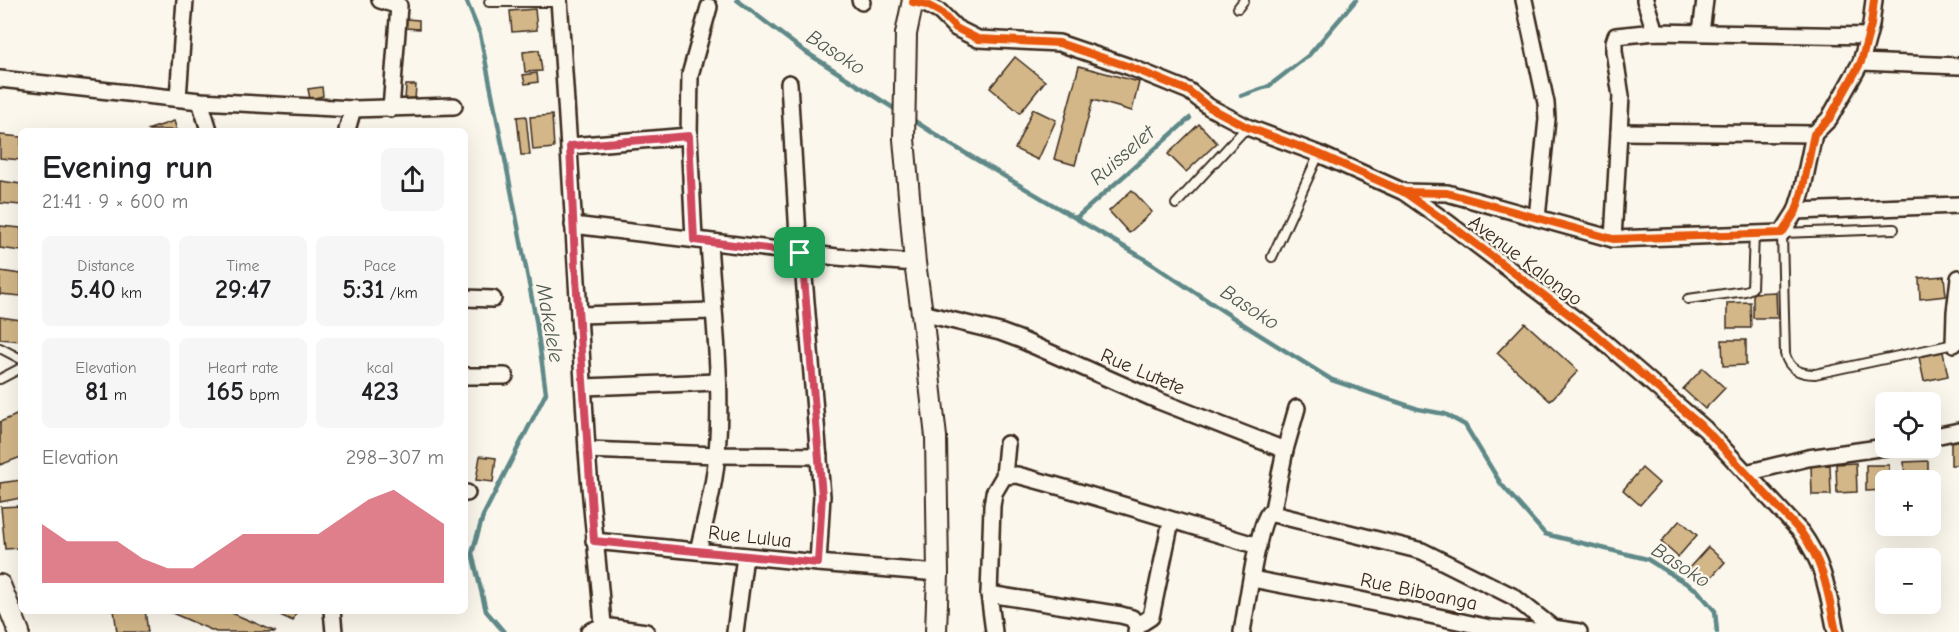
<!DOCTYPE html>
<html lang="en">
<head>
<meta charset="utf-8">
<style>
  body { margin:0; font-family:"Comic Neue",sans-serif; background:#f6f6f6; color:#202124; height:100vh; display:flex; flex-direction:column; font-size:22px; white-space:nowrap }
  * { box-sizing:border-box; margin:0 }
  p { font-size:20px; color:#757577 }
  .icon { flex:none; width:33px; height:33px; fill:none; stroke:currentColor; stroke-width:2; stroke-linecap:round; stroke-linejoin:round }
  .map { position:relative; flex:1; overflow:hidden }
  .details { position:absolute; left:18px; top:128px; width:450px; height:486px; display:flex; flex-direction:column; background:#fff; border-radius:9px; box-shadow:0 6px 24px #0002 }
  .details>* { flex:none }
  .fabs { position:absolute; left:1875px; top:392px; display:grid; gap:12px }
  .fabs a { display:grid; place-items:center; width:66px; height:66px; border-radius:9px; background:#fff; box-shadow:0 6px 24px #0002; font-size:30px }
  .pin { position:absolute; display:grid; place-items:center; width:51px; height:51px; color:#fff; margin:-26px; border-radius:12px; box-shadow:0 3px 9px #0006 }
  .round { display:grid; place-items:center; flex:none; width:63px; height:63px; border-radius:9px; background:#f6f6f6 }
  .overview { display:flex; align-items:center; justify-content:space-between; height:102px; padding:0 24px }
  h1 { font-size:33px; font-weight:600; line-height:45px }
  .figures { display:grid; grid-template-columns:repeat(3,1fr); gap:9px; height:102px; padding:6px 24px }
  .figures div { display:grid; align-content:center; border-radius:9px; background:#f6f6f6; text-align:center }
  .figures b { font-size:26px; font-weight:600 }
  .figures small { font-size:16px; font-weight:400 }
  .figures p { font-size:16px }
  .chart { height:168px; padding:12px 24px }
  .chart p { display:flex; justify-content:space-between }
  .chart svg { width:100%; height:108px; margin-top:6px; fill:#d1495b; opacity:.7 }
  .map>svg:first-child { display:block }
  .lines { fill:none; stroke-linecap:round; stroke-linejoin:round }
  .stream { stroke:#5f8988; stroke-width:4.5 }
  .building { fill:#d3b788; stroke:#3b2a1e; stroke-width:1.5 }
  .lane-casing { stroke:#3b2a1e; stroke-width:12 }
  .street-casing { stroke:#3b2a1e; stroke-width:20 }
  .secondary-casing { stroke:#3b2a1e; stroke-width:24 }
  .lane { stroke:#fbf7ec; stroke-width:8 }
  .street { stroke:#fbf7ec; stroke-width:15 }
  .secondary { stroke:#fbf7ec; stroke-width:20 }
  .cycleway-casing { stroke:#fbf7ec; stroke-width:11 }
  .cycleway { stroke:#e8590c; stroke-width:8 }
  .route-casing { stroke:#fff; stroke-width:12 }
  .route { stroke:#d1495b; stroke-width:8 }
  .labels { text-anchor:middle; stroke-width:4.5; stroke-linejoin:round; paint-order:stroke }
  .street-label { font-size:20px; fill:#3b2a1e; stroke:#fbf7ec }
  .water-label { font-size:21px; font-style:italic; fill:#4d5953; stroke:#fbf7ec }
</style>
</head>
<body>
<div class="map">
<svg width="1959" height="632" viewBox="0 0 1959 632">
  <rect width="100%" height="100%" fill="#fbf7ec"/>
  <filter id="ink" filterUnits="userSpaceOnUse"><feTurbulence type="fractalNoise" baseFrequency=".0167" numOctaves="2"/><feDisplacementMap in="SourceGraphic" scale="12" xChannelSelector="R" yChannelSelector="G"/><feConvolveMatrix kernelMatrix="1 2 1 2 8 2 1 2 1" color-interpolation-filters="sRGB"/></filter>
  <g filter="url(#ink)">
    <g class="lines">
      <g class="stream">
        <path d="M466,0L480,34L506,164L536,320L546,393L483,516L472,553L486,611L504,632"/>
        <path d="M737,0L801,49L898,111"/>
        <path d="M1241,96L1269,86L1309,55L1356,0"/>
        <path d="M910,118L950,144L1143,258L1252,330L1332,380L1418,409L1445,414L1465,425L1501,484L1545,534L1647,559L1697,590L1715,611L1717,632"/>
        <path d="M1076,218L1190,118"/>
      </g>
    </g>
    <g class="building">
      <path d="M535,9L537,30L512,32L510,11Z"/>
      <path d="M406,19L419,20V29L406,28Z"/>
      <path d="M539,50L542,71L525,72L523,52Z"/>
      <path d="M1015,57L1045,81L1020,113L990,88Z"/>
      <path d="M1079,66L1139,82L1132,111L1093,100L1075,165L1054,159Z"/>
      <path d="M537,73L538,82L525,84L523,75Z"/>
      <path d="M406,85H416L415,101L405,100Z"/>
      <path d="M322,87L323,96L310,99L308,89Z"/>
      <path d="M1033,109L1056,120L1038,160L1015,149Z"/>
      <path d="M552,115L554,148L533,150L530,117Z"/>
      <path d="M526,116L530,155H521L517,117Z"/>
      <path d="M174,121L177,130H147Z"/>
      <path d="M1199,124L1217,143L1186,172L1168,154Z"/>
      <path d="M0,135L21,137V160L0,158Z"/>
      <path d="M0,181L21,184V205L0,203Z"/>
      <path d="M1132,190L1152,212L1129,233L1109,211Z"/>
      <path d="M0,226L21,228V251L0,248Z"/>
      <path d="M0,271L21,274V296L0,294Z"/>
      <path d="M1944,276L1946,296L1920,299L1919,278Z"/>
      <path d="M1776,292L1777,318H1753V293Z"/>
      <path d="M1750,302L1751,328H1727V303Z"/>
      <path d="M0,317L21,320V341L0,339Z"/>
      <path d="M1525,323L1578,371L1550,401L1497,353Z"/>
      <path d="M1722,340H1746V365L1723,366Z"/>
      <path d="M1943,352L1948,376L1924,381L1919,357Z"/>
      <path d="M1703,368L1725,388L1705,409L1683,389Z"/>
      <path d="M21,413V457L0,465V422Z"/>
      <rect x="1951" y="439" width="8" height="26"/>
      <path d="M480,456L496,458L493,482L476,480Z"/>
      <path d="M1928,461V480H1905L1904,462Z"/>
      <path d="M1856,463L1857,492L1837,493L1836,464Z"/>
      <path d="M1830,465L1831,495H1812L1811,466Z"/>
      <path d="M1866,465H1889V480H1886V490L1866,491Z"/>
      <path d="M1642,468L1659,483L1640,505L1623,490Z"/>
      <path d="M21,480V498L0,502V483Z"/>
      <path d="M19,506L21,548L5,549L1,507Z"/>
      <path d="M1680,520L1697,535L1678,557L1661,542Z"/>
      <path d="M1708,547L1725,562L1706,583L1689,568Z"/>
      <path d="M114,610H145L148,632H117Z"/>
      <path d="M165,610H225L276,632H216Z"/>
      <path d="M269,610H297L293,621Z"/>
    </g>
    <g class="lines">
      <g class="lane-casing">
        <g id="lane">
          <path d="M489,2H559"/>
          <path d="M1238,8L1244,0"/>
          <path d="M1176,204L1247,127"/>
          <path d="M1894,229L1782,233L1785,354C1789,369 1799,374 1815,374L1954,344"/>
          <path d="M1272,257L1319,154"/>
          <path d="M1688,299L1745,291L1752,288L1754,234"/>
          <path d="M0,348L21,359"/>
          <path d="M0,379L21,368"/>
        </g>
      </g>
      <g class="street-casing">
        <g id="street">
          <path d="M380,0L399,6L391,109"/>
          <path d="M559,0C570,150 578,300 587,450C591,509 599,567 603,626"/>
          <path d="M860,0L862,2"/>
          <path d="M1524,0L1546,103L1547,119L1537,218"/>
          <path d="M1645,0L1655,32"/>
          <path d="M913,2L927,5L940,12L956,28L978,39L1059,43L1130,67L1189,91L1209,107L1247,127L1319,154L1404,192L1448,223L1595,334L1705,429L1801,532C1825,565 1828,594 1836,632"/>
          <path d="M1701,32L1705,0"/>
          <path d="M1861,62L1959,66"/>
          <path d="M0,79L200,101L353,109L454,106"/>
          <path d="M789,83L799,253L804,277L822,496L818,563"/>
          <path d="M178,98L185,0"/>
          <path d="M200,101L209,130"/>
          <path d="M347,130L353,109"/>
          <path d="M1619,132L1814,134"/>
          <path d="M570,146L689,136"/>
          <path d="M1404,192L1447,193L1613,239L1782,233L1796,211L1802,192L1814,134L1829,119L1861,62L1871,25L1874,0"/>
          <path d="M1796,211L1959,205"/>
          <path d="M573,225L837,257L915,263"/>
          <path d="M694,239L689,136L690,75L709,7"/>
          <path d="M1613,239L1621,96L1614,51V42L1616,36L1655,32L1868,36"/>
          <path d="M465,298L493,299"/>
          <path d="M922,313L1000,332L1019,339L1159,401L1285,450L1272,514"/>
          <path d="M579,315L713,311"/>
          <path d="M1954,344L1955,312L1959,278"/>
          <path d="M465,376H505"/>
          <path d="M584,387L718,382"/>
          <path d="M1930,437L1959,431"/>
          <path d="M587,450L717,455L819,456"/>
          <path d="M1285,450L1297,408"/>
          <path d="M1746,473L1808,458L1886,447"/>
          <path d="M1004,476L1017,475C1098,496 1177,522 1258,546"/>
          <path d="M465,493H467"/>
          <path d="M594,541L818,563L938,573"/>
          <path d="M698,551C705,520 715,485 717,452C723,383 713,311 709,242"/>
          <path d="M1252,579L1351,598L1490,628L1538,631L1553,628L1579,632"/>
          <path d="M989,594L1121,615L1132,618L1137,626L1136,632"/>
          <path d="M332,610L334,632"/>
          <path d="M1137,626L1151,617L1171,521"/>
          <path d="M589,632L603,626L646,632"/>
          <path d="M735,632L745,556"/>
          <path d="M994,632L989,594L992,506L994,493L1004,476L1007,444"/>
          <path d="M1242,632C1246,611 1258,524 1269,513L1422,551L1514,597L1553,628"/>
        </g>
      </g>
      <g class="secondary-casing">
        <g id="secondary">
          <path d="M913,0L906,34L904,139L915,263L922,313L936,437L938,573L936,632"/>
          <path d="M0,585L19,632"/>
        </g>
      </g>
      <use href="#lane" class="lane"/>
      <use href="#street" class="street"/>
      <use href="#secondary" class="secondary"/>
      <g class="cycleway-casing">
        <g id="cycleway">
          <path d="M913,2L927,5L940,12L956,28L978,39L1059,43L1130,67L1189,91L1209,107L1247,127L1319,154L1404,192L1448,223L1595,334L1705,429L1801,532C1825,565 1828,594 1836,632"/>
          <path d="M1404,192L1447,193L1613,239L1782,233L1796,211L1802,192L1814,134L1829,119L1861,62L1871,25L1874,0"/>
        </g>
      </g>
      <use href="#cycleway" class="cycleway"/>
    </g>
  </g>
  <g class="lines" filter="url(#ink)">
    <g class="route-casing">
      <path id="route" d="M689,136L694,240L800,253L804,277L822,496L818,563L594,541L575,263L570,146Z"/>
    </g>
    <use href="#route" class="route"/>
  </g>
  <g class="labels">
    <g class="street-label">
      <text transform="translate(1526 260) rotate(37)" y="7">Avenue Kalongo</text>
      <text transform="translate(1143 371) rotate(23)" y="7">Rue Lutete</text>
      <text transform="translate(750 536) rotate(6)" y="7">Rue Lulua</text>
      <text transform="translate(1419 591) rotate(12)" y="7">Rue Biboanga</text>
    </g>
    <g class="water-label">
      <text transform="translate(836 52) rotate(33)" y="7">Basoko</text>
      <text transform="translate(1122 155) rotate(-41)" y="7">Ruisselet</text>
      <text transform="translate(1250 307) rotate(33)" y="7">Basoko</text>
      <text transform="translate(550 323) rotate(80)" y="7">Makelele</text>
      <text transform="translate(1681 565) rotate(33)" y="7">Basoko</text>
    </g>
  </g>
</svg>
<div class="fabs">
<a><svg class="icon" aria-label="locate" viewBox="0 0 24 24"><circle cx="12" cy="12" r="6"/><path d="M12 2v4M12 18v4M2 12h4M18 12h4"/></svg></a>
<a>+</a>
<a>−</a>
</div>
<div class="pin" style="left:800px;top:253px;background:#1e9e55"><svg class="icon" aria-label="arrive" viewBox="0 0 24 24"><path d="M6 21V4h12l-3 4 3 4H6"/></svg></div>
<section class="details">
<div class="overview"><div><h1>Evening run</h1><p>21:41 · 9 × 600 m</p></div><a class="round"><svg class="icon" aria-label="share" viewBox="0 0 24 24"><path d="M12 15V3M7 8l5-5 5 5M5 13v7h14v-7"/></svg></a></div>
<div class="figures">
<div><p>Distance</p><b>5.40<small> km</small></b></div>
<div><p>Time</p><b>29:47</b></div>
<div><p>Pace</p><b>5:31<small> /km</small></b></div>
</div>
<div class="figures">
<div><p>Elevation</p><b>81<small> m</small></b></div>
<div><p>Heart rate</p><b>165<small> bpm</small></b></div>
<div><p>kcal</p><b>423</b></div>
</div>
<div class="chart"><p><span>Elevation</span>298–307 m</p>
<svg viewBox="0 0 160 44" preserveAspectRatio="none"><path d="M0 44V20L10 27L20 27L30 27L40 34L50 38L60 38L70 31L80 24L90 24L100 24L110 24L120 17L130 10L140 6L150 13L160 20V44z"/></svg>
</div>
</section>
</div>
</body>
</html>
